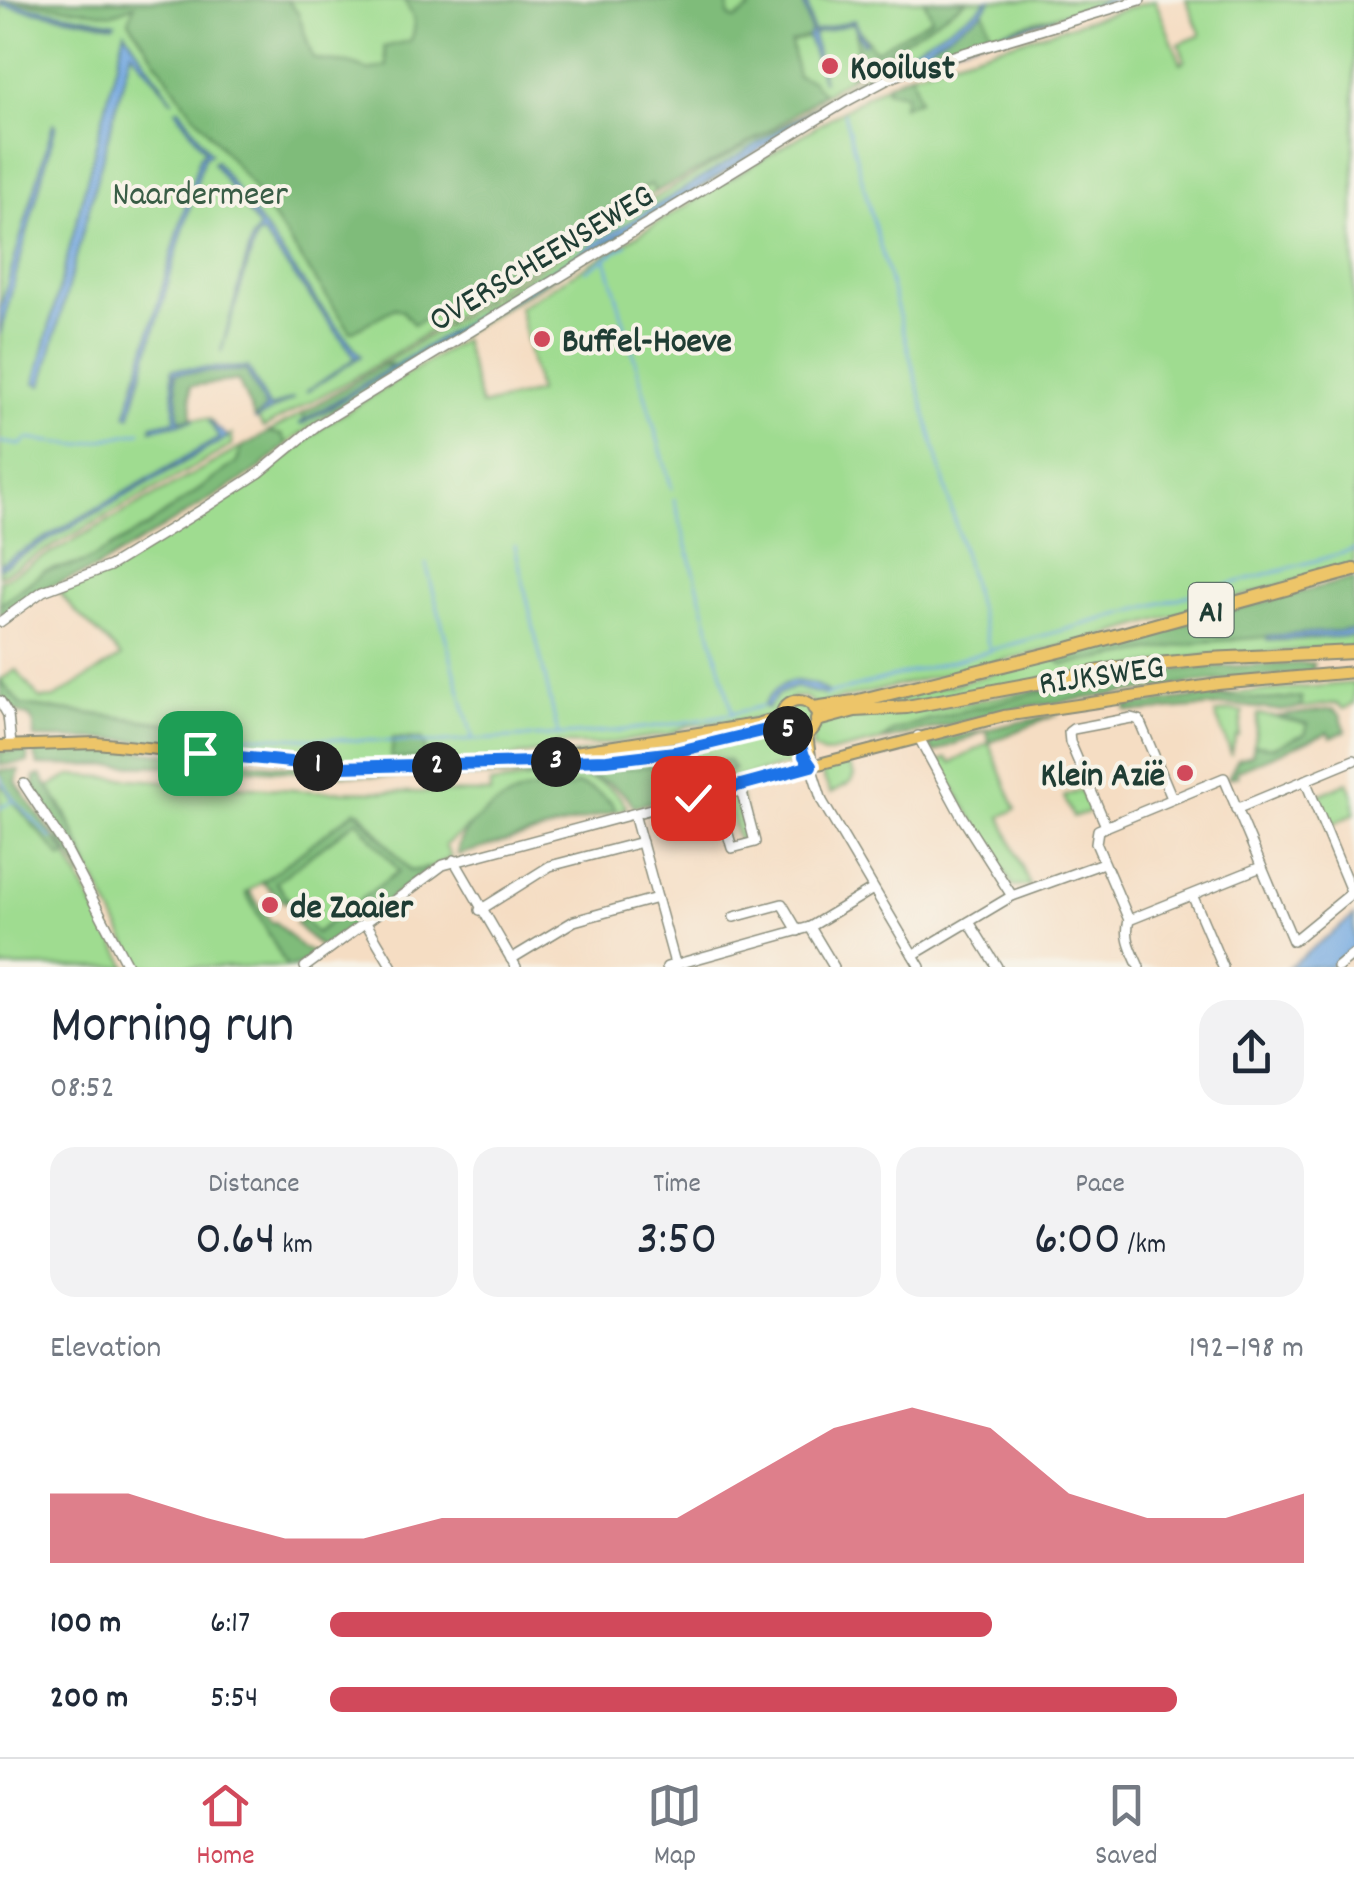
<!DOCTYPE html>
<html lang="en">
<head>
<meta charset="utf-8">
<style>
  body { margin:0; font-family:Dekko,sans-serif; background:#f2f2f3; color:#1f2937; height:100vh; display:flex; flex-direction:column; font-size:38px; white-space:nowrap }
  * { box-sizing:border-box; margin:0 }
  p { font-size:32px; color:#747a83 }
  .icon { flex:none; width:55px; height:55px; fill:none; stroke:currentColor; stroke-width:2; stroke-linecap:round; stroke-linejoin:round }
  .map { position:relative; height:967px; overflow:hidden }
  .panel { display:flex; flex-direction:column; background:#fff; flex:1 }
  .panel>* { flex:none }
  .pin { position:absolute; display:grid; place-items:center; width:85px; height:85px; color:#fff; margin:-42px; border-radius:20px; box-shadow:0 5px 15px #0006 }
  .km { position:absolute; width:50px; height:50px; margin:-25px; border-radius:50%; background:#222; color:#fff; font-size:28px; line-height:50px; text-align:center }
  .round { display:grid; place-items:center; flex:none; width:105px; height:105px; border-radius:30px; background:#f2f2f3 }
  .head { display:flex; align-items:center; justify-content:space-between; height:170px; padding:0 50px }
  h1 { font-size:55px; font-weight:600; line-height:75px }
  .metrics { display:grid; grid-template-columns:repeat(3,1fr); gap:15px; height:170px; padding:10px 50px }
  .metrics div { display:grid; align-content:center; border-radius:25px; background:#f2f2f3; text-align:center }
  .metrics b { font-size:50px; font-weight:600 }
  .metrics small { font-size:28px; font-weight:400 }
  .metrics p { font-size:28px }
  .chart { height:280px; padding:20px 50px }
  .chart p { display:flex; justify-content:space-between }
  .chart svg { width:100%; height:180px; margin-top:10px; fill:#d1495b; opacity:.7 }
  ul { padding:0 50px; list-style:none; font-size:32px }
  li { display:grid; grid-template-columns:160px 120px 1fr; align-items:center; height:75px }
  li i { height:25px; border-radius:12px; background:#d1495b }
  .dock { display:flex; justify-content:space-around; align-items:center; height:140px; border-top:2px solid #e0e1e3; background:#fff; font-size:28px; color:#747a83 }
  .dock a { display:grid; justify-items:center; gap:5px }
  .dock .on { color:#d1495b }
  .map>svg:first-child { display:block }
  .green { fill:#9fdc90; stroke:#5f8c62; stroke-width:2.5 }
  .forest { fill:#7fbc7a; stroke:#4f7c57; stroke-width:2.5 }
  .water { fill:#73a9e1; stroke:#49738a; stroke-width:2.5 }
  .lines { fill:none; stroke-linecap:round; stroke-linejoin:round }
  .stream { stroke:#73a9e1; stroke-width:2.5 }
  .minor-casing { stroke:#8a8d7c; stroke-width:12 }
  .major-casing { stroke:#8a8d7c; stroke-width:14 }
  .highway-casing { stroke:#8a8d7c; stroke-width:16 }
  .minor { stroke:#fff; stroke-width:9 }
  .major { stroke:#edc569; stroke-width:10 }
  .highway { stroke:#edc569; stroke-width:12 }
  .route-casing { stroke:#fff; stroke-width:20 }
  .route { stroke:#1a73e8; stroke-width:12 }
  .poi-dot { fill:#d1495b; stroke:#f7f3e8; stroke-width:4 }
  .labels { text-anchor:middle; stroke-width:8; stroke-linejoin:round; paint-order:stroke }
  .shield { fill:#f7f3e8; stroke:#60746a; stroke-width:2.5 }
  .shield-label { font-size:32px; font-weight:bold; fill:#1f3d34 }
  .poi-label { font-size:35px; font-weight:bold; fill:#1f3d34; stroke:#f7f3e8; text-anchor:start }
  .park-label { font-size:35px; fill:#395d46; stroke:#f7f3e8 }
  .street-label { font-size:35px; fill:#1f3d34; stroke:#f7f3e8 }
</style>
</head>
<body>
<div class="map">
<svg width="1354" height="967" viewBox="0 0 1354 967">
  <rect width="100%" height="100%" fill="#f7f3e8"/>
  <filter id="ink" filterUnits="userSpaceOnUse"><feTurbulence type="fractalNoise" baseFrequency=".01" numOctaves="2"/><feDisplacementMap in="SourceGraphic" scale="20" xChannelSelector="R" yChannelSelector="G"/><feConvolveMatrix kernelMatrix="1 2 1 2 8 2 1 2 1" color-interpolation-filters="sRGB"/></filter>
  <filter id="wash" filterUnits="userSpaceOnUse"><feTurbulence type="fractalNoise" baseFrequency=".0048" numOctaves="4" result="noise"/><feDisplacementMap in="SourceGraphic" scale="40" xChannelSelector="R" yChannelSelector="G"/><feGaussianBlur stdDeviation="2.25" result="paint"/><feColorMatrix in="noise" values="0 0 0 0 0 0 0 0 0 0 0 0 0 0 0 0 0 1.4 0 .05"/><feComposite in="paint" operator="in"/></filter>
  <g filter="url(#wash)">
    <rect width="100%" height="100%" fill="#f5ddc3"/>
    <g class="green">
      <path d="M0,0H1111L896,61L684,199L327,415L287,444L282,435L269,432L301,414L306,420L332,408L391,364H383L655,198L801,115L888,59L879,58L802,109L655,192L361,374L263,428L238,380L190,386L192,418L210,419L223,438L232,434L231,446L0,576Z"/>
      <path d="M1155,0L1181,63L1185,60L1179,44L1201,35L1186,0H1354V564L1092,639L817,705L805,697H793L769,718L687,726L670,734L596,745L556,744L551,750C535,752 521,756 506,758C424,770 318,763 237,752L225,730L21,705L0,680L16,670L40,699L54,698L121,657C103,634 75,616 59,591L106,574L260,477L325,425L463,340L481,406L538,392L519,307L845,109L887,84L906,94L903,104L919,99L911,73Z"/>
      <path d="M242,447L237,462L147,527L83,563L45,571L0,604V581Z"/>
      <path d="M1261,636H1268L1269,641L1354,636V647L1202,656L921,702L822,711L909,691L951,685L1059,656Z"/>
      <path d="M1102,677L927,720L893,731L881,741L824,754L812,748L813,736L822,722L866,711L929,710Z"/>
      <path d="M1354,683V704L1343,709L1337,703L1302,708L1300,697L1266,700L1210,696Z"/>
      <circle cx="799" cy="718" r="13"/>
      <path d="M1231,710L1243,712L1239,736L1236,737L1231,753L1215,714Z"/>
      <path d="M1258,714L1309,724L1305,734L1274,747L1254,745Z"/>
      <path d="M741,728L755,730L671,750L540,760Z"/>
      <path d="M777,730L796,743L799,757L796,763L714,784L734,769H614L602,763Z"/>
      <path d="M989,743L1016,809L1001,817L1030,886H1013L938,762L947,758L951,763Z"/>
      <path d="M847,762L854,775L851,782L831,793L821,773L827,768Z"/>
      <path d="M72,775L311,791L490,793V784C531,780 605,760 627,808L616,811L610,800C522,776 512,794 445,845L451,857L431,868L410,871L360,811L246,893L287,967H139L86,861L65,811L48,787Z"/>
      <path d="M1348,782L1354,797V814L1329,826L1317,796Z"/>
      <path d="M0,783L52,847L59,842L127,967H0Z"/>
      <path d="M1081,790L1090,811L1073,817L1064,797Z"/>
      <path d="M739,792L750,833L748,838L738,840L725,796Z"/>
      <path d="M357,820L399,871L315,934L275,882Z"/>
    </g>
    <g class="forest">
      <path d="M11,0H287L298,13L313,58C338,66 343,57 369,71L387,66L384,47L410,41C419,25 413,15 404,0H729L728,15L734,20L749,10L752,0H804L811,32L808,37L791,43L798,76L811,80L823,93C773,133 712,164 655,192L651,184L414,325L402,311L395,308L351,332L247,179L185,103L129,21L134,5L112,14Z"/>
      <path d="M924,0H968L850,75V66L857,62L856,27L863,43L866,42L861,31L875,51L932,18Z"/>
      <path d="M984,11L991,35L914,55Z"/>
      <path d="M911,73L919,100L903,106L905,94L886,90L887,84Z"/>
      <path d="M383,364L393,367L306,420L301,414Z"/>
      <path d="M247,370L266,408L255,419L238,380L190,386L192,418L179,420L175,373Z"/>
      <path d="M269,432L282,435L287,444L258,470L123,552L93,570L32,593L0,616V605L45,571L83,563L147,527L237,462L242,447Z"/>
      <path d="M1354,578V630L1204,642L1064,665L1058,661L1059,656Z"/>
      <path d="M1313,663V672L1196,683L1019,708L881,741L893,731L927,720L1102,677L1207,667Z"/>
      <path d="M0,680L21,705L226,731L237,752L128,740L34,738V725L30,717C8,708 0,708 0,680Z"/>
      <path d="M1210,696L1266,700L1301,697L1302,708L1282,711L1232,705L1138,712L1127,711L1126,706Z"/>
      <path d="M1332,709L1340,715L1346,731L1331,737L1328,732L1236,771L1238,776L1228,778L1238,759L1252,755L1254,745L1274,747L1305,734L1308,724L1274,717Z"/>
      <path d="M1058,714L989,743L987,730L934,753L929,745L930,742Z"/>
      <path d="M393,738L422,739L426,751L424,758L391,759Z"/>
      <path d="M100,747L283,766L538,767V776L392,777L191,766L38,765L34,751Z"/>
      <path d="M0,751H28V762L0,765Z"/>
      <path d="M728,760L734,768L714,784L634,807C616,776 584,775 552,775L551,766L602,763L614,769Z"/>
      <path d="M0,770H19L16,783L67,855L61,858C45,836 0,795 0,770Z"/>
      <path d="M41,775C59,806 80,834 87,870L82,875L33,795L35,777Z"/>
      <path d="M577,784C594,789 607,795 616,811L458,855C454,827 505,796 530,790C546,787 562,794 577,784Z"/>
      <path d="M356,810L410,871L431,868L322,949L295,923L303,919L316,933L399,871L357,820L276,882L289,900L285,903L262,882Z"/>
      <path d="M249,891L272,923L275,922L301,947L313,953C307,963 298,967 287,967L246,893Z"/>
    </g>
    <g class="water">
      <path d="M987,0H991L981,13L916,55L1056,18L901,62L675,202L301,425L300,423L977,10Z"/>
      <path d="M0,1L115,23L114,25L0,5Z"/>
      <path d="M807,3L813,32L854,20L866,42L863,44L853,23L813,34L823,82L808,37L811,31L804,5Z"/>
      <path d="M125,31L173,101L131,51L42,385L35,383Z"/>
      <path d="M179,108L211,154L204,157L130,416L126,415L200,155L205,151L176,110Z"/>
      <path d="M53,124L56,125L0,335V310Z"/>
      <path d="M216,161L319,304L361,356L306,392L356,358L262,233L256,237L221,352L252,239L259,228L213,163Z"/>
      <path d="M248,367L270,408L294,398L255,420L266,408L246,370L175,373L179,420H195L152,429V425L175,420L172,369Z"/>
      <path d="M209,421L228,437L0,568V564L219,438Z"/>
      <path d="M1354,630V636L1267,640L1268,636Z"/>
      <path d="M796,681L814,684L827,692L825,695L795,687L778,694L767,708L763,706C772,691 779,684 796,681Z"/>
      <path d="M1354,916V947L1328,967H1288Z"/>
    </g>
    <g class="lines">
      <g class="stream">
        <path d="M1063,16L1115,0"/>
        <path d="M606,259L672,489"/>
        <path d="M586,271L626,245"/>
        <path d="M0,442L20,445L27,439L78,445L140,432"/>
        <path d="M674,499L733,714"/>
        <path d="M515,546L558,734"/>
        <path d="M991,650L1354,550"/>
        <path d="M825,695L990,651L844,113"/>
        <path d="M221,735L434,743L473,740L426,564"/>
        <path d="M473,740C569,735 670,731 763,706"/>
        <path d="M0,777L14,800L52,839"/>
        <path d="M0,808L12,801"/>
      </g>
    </g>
  </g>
  <g filter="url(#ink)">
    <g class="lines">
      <g class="minor-casing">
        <g id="minor">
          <path d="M0,622L43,591L110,566L203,509L259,473L316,426L847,101L890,78L924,65L1140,0"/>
          <path d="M0,701L8,715L11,745"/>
          <path d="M918,736L962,817L1012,896"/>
          <path d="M24,784L63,843L128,967"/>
          <path d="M716,792L732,848L755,842L740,785"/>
          <path d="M1236,809L1354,760"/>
          <path d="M634,814L676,967"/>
          <path d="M1106,826L1070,742L1069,732L1073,729L1131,718L1139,720L1172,798"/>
          <path d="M454,860L516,967"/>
          <path d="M1193,897L1223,967"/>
          <path d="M480,910L550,866L642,842"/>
          <path d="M734,917L782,904L798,931"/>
          <path d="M1129,920L1261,867"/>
          <path d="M969,922L997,967"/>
          <path d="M366,923L392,967"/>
          <path d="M810,927L834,967"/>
          <path d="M913,955L1012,896L1103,863"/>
          <path d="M511,959L574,921L657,898"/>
          <path d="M305,967L443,865L811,766L822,801L920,967"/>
          <path d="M667,967L810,927L873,889"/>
          <path d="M1139,967C1132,951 1124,938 1129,920L1096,843L1098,830L1224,778L1293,941L1348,896L1351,891L1305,780"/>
          <path d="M1338,967L1354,954"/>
        </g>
      </g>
      <g class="major-casing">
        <g id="major">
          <circle cx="799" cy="718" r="18"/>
          <path d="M807,734L811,765"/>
          <path d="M798,736L804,756L811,766"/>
          <path d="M0,746L96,743L340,767H444L607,760L675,752L783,726"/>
          <path d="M543,757L757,724L781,717"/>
          <path d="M811,766L1004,716L1218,684L1354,672"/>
        </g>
      </g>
      <g class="highway-casing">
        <g id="highway">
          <path d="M814,708L854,702L1068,649L1354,570"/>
          <path d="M817,720L855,710L907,707L1117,668L1208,659L1354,652"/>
        </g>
      </g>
      <use href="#minor" class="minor"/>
      <use href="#major" class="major"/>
      <use href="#highway" class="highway"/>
    </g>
  </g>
  <g class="lines" filter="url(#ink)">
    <g class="route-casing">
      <path id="route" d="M200,753L340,767L607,760L675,752L783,726L798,736L804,756L811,766L693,798"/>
    </g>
    <use href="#route" class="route"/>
  </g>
  <g class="poi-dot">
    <circle cx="830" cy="66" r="10"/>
    <circle cx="542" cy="339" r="10"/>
    <circle cx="1185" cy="773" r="10"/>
    <circle cx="270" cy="905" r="10"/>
  </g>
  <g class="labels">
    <rect class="shield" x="1188.5" y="583" width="45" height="54" rx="8"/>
    <g class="shield-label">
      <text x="1211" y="621">A1</text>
    </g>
    <g class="poi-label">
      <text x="850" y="78">Kooilust</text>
      <text x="562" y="351">Buffel-Hoeve</text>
      <text x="1165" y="785" text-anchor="end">Klein Azië</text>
      <text x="290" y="917">de Zaaier</text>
    </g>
    <g class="park-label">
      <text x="200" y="204">Naardermeer</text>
    </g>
    <g class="street-label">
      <text transform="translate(540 256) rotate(-31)" y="12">OVERSCHEENSEWEG</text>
      <text transform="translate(1101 673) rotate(-8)" y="12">RIJKSWEG</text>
    </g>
  </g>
</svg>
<div class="pin" style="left:200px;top:753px;background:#1e9e55"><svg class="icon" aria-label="arrive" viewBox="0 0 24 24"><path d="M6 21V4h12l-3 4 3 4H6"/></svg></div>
<div class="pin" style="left:693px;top:798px;background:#d93025"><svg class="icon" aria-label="check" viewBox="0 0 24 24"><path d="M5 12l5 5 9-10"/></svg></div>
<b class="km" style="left:318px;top:766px">1</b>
<b class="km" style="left:437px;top:767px">2</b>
<b class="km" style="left:556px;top:762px">3</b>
<b class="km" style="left:788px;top:731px">5</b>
</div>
<section class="panel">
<div class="head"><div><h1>Morning run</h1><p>08:52</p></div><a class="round"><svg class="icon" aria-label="share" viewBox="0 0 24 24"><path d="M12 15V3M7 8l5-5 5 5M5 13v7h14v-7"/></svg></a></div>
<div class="metrics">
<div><p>Distance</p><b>0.64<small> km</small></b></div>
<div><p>Time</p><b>3:50</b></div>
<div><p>Pace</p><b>6:00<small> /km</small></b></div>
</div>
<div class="chart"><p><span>Elevation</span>192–198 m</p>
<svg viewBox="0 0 160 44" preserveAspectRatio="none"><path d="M0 44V27L10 27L20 33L30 38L40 38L50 33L60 33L70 33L80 33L90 22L100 11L110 6L120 11L130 27L140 33L150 33L160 27V44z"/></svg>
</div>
<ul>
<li><b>100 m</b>6:17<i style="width:68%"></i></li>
<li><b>200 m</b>5:54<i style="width:87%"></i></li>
</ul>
</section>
<nav class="dock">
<a class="on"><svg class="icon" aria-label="home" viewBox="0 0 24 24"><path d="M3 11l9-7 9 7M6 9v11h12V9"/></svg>Home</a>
<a><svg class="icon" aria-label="map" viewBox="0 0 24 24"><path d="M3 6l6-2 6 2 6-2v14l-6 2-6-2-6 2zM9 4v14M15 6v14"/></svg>Map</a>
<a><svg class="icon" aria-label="saved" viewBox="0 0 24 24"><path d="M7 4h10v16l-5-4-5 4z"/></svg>Saved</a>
</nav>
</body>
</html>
